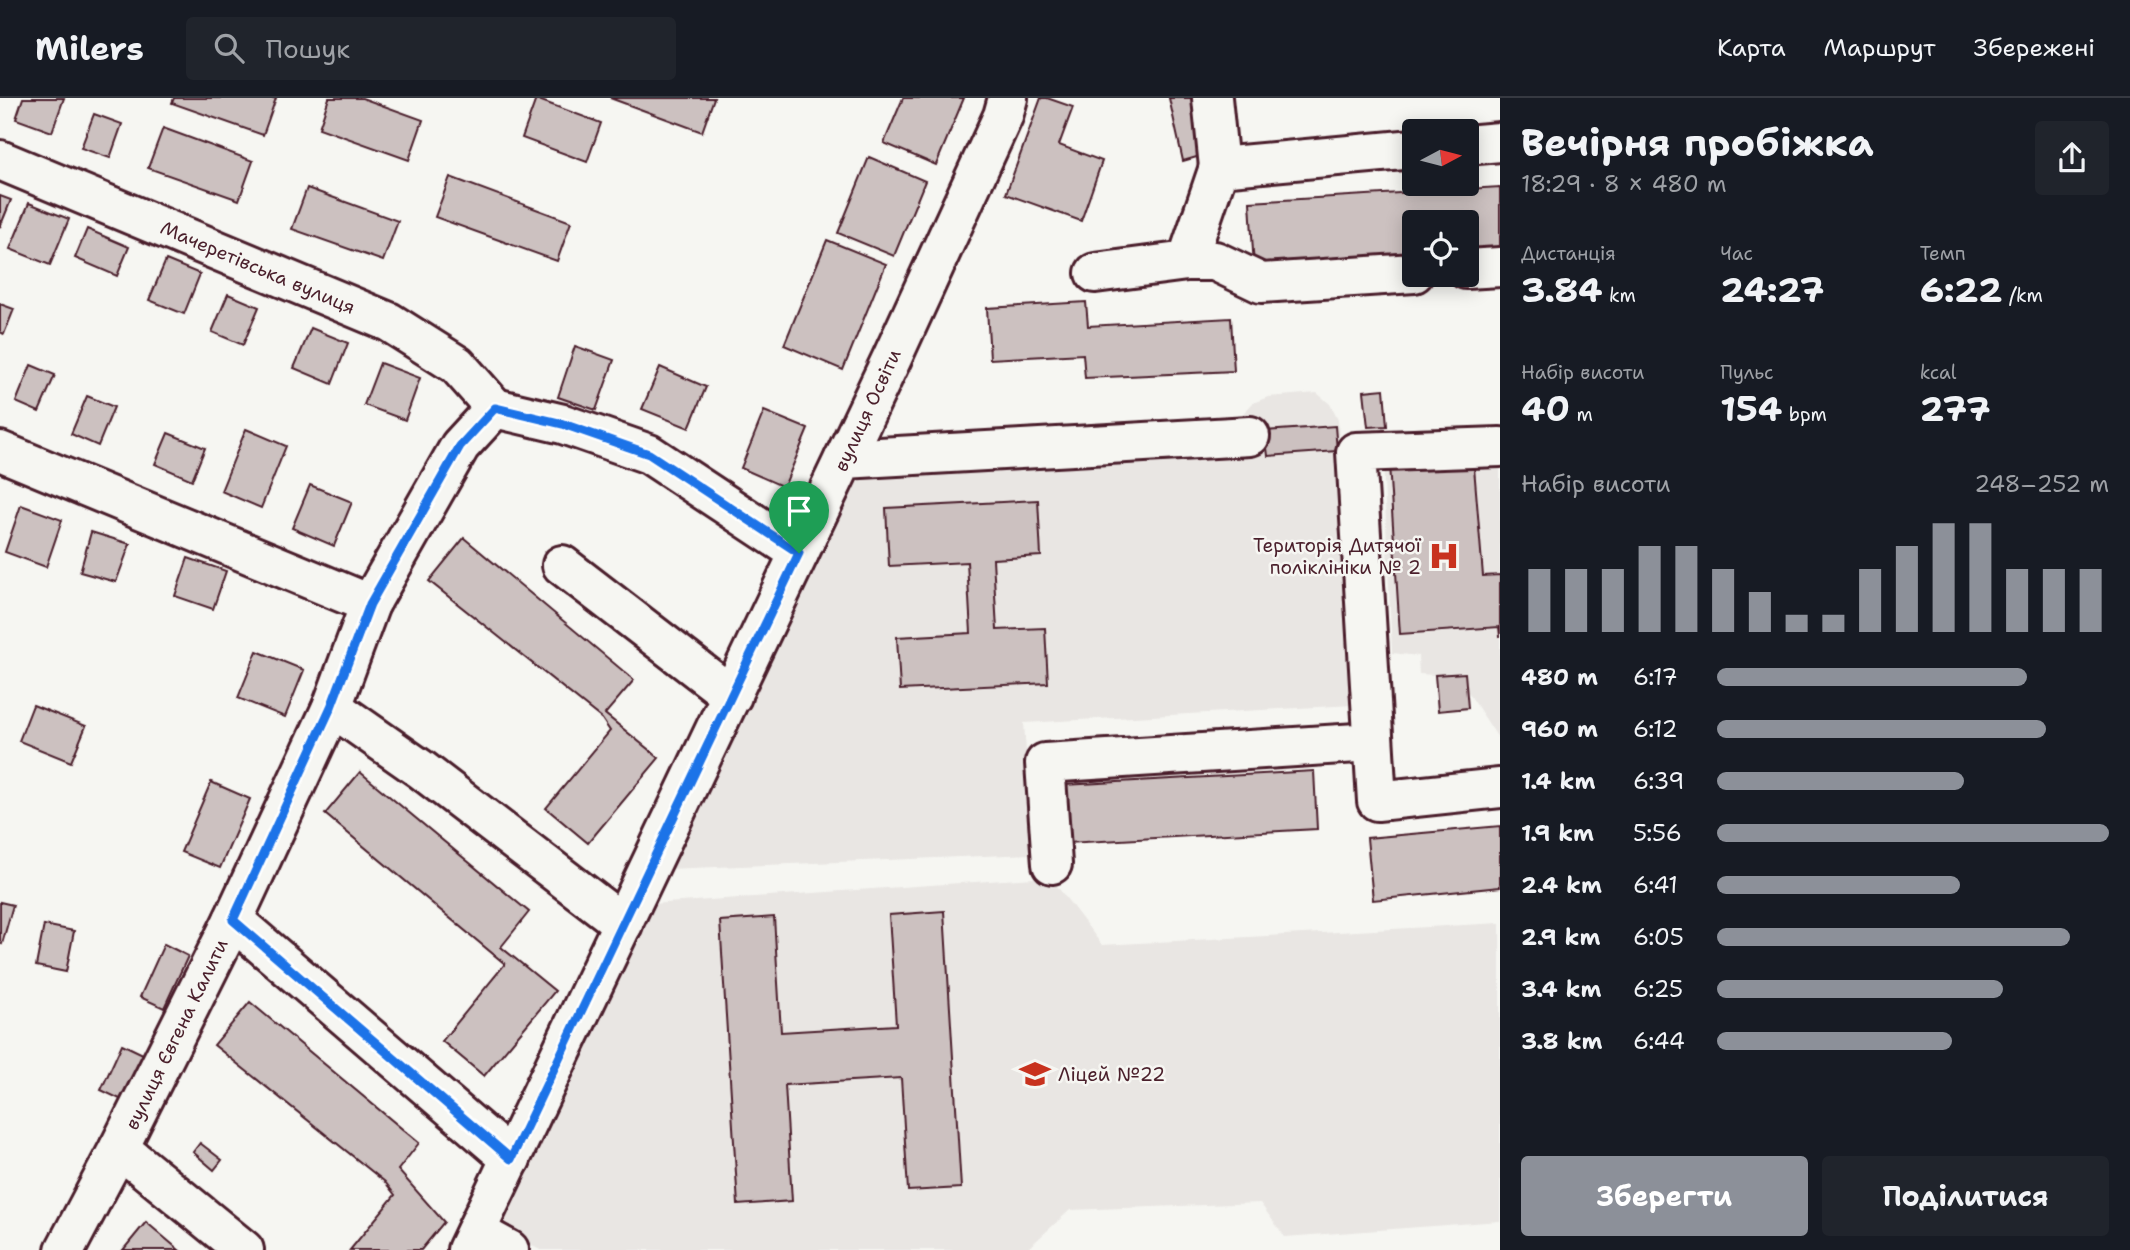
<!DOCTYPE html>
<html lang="uk">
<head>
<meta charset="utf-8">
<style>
  body { margin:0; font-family:"Shantell Sans",sans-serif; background:#20242c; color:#f1f3f6; height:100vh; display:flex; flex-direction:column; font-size:26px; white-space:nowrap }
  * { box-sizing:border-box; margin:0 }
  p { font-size:23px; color:#9ea1a6 }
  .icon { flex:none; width:38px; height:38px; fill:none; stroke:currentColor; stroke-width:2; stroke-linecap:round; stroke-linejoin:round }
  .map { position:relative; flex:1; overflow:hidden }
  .panel { display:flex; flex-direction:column; background:#171b24; width:630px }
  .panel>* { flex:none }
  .needle { width:46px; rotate:83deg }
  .buttons { position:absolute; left:1402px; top:21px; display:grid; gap:14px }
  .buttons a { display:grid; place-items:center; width:77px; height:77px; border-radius:7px; background:#171b24; box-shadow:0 4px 18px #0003; font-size:35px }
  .pin { position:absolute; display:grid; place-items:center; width:60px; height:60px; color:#fff; margin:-72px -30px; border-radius:50% 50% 50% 0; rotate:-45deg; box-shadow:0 0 7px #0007 }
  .pin .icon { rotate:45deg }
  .round { display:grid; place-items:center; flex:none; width:74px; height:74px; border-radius:7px; background:#20242c }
  .summary { display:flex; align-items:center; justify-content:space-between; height:119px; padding:0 21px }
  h1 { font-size:38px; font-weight:700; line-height:52px }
  .metrics { display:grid; grid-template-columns:repeat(3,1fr); gap:10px; height:119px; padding:7px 21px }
  .metrics div { display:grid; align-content:center }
  .metrics b { font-size:35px; font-weight:700 }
  .metrics small { font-size:19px; font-weight:400 }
  .metrics p { font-size:19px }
  .chart { height:196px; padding:14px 21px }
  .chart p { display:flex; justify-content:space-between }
  .chart svg { width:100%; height:126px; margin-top:7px; stroke:#8c9099; stroke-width:6 }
  .primary-button { display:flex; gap:14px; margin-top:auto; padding:14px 21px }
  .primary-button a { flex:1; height:80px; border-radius:7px; background:#8c9099; color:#fff; font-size:28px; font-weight:700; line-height:80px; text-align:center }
  .primary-button a+a { background:#20242c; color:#f1f3f6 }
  ul { padding:0 21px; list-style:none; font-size:23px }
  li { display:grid; grid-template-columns:112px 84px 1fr; align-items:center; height:52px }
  li i { height:18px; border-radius:9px; background:#8c9099 }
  header { display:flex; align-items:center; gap:42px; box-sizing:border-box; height:98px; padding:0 35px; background:#171b24; border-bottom:2px solid #363941 }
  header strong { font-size:33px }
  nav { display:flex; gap:38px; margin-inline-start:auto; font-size:24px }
  .search { width:490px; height:63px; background:#20242c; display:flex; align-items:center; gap:18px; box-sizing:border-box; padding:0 24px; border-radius:7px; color:#9ea1a6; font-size:26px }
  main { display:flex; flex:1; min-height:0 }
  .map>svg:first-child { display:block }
  .built { fill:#e9e6e3 }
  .building { fill:#ccc1c0; stroke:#4a1f2b; stroke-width:2 }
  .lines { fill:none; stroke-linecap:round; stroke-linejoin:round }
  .minor-casing { stroke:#4a1f2b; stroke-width:44 }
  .minor { stroke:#f6f6f2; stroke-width:38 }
  .route-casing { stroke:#fff; stroke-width:14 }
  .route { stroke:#1a73e8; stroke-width:9 }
  .labels { text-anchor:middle; stroke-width:5; stroke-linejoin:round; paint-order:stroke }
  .street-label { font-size:19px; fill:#4a1f2b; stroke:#f6f6f2 }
  .poi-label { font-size:19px; fill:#4a1f2b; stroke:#f6f6f2; text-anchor:end }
</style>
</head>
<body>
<header>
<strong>Milers</strong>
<div class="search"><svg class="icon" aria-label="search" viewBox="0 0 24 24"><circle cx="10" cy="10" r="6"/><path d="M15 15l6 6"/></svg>Пошук</div>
<nav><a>Карта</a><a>Маршрут</a><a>Збережені</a></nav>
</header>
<main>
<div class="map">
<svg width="1500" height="1152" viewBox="0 0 1500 1152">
  <rect width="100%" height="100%" fill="#f6f6f2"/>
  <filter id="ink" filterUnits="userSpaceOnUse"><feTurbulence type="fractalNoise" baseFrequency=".0143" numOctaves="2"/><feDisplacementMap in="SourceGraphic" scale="14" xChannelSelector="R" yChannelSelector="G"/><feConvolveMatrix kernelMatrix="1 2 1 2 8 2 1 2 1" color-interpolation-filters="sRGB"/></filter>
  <g filter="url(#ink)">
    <g class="built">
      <path d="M1317,295L1330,306L1338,322L1354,607L1024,625L1033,756L667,771L864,349L1229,330L1253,305L1268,299Z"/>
      <path d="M1500,359V643L1466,591L1465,575L1435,577L1419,576L1418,558L1392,555L1383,361Z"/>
      <path d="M1050,779L1102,847L1500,825V1123L1285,1139L1260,1105L1070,1112L1026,1152H540L497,1129L651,806Z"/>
    </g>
    <g class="building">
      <path d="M23,0H64L52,34L16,21Z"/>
      <path d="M174,0H276L263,37L172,5Z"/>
      <path d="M329,0H362L423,22L409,62L319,30Z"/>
      <path d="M610,0H714L702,34Z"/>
      <path d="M903,0H964L936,67L884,45Z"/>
      <path d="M1041,0H1047L1073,9L1059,47L1102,63L1081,123L1006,96Z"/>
      <path d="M1169,0H1194L1207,56L1183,63Z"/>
      <path d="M536,1L601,25L587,64L522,40Z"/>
      <path d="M94,16L122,26L110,60L81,50Z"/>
      <path d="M163,30L253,63L239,102L148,70Z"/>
      <path d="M869,59L925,83L894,158L838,135Z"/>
      <path d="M450,79L571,124L557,163L435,119Z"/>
      <path d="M1500,89V155L1466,157V124H1414V160L1254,170L1250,104Z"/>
      <path d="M307,90L398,123L383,163L292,131Z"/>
      <path d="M0,98L11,102L0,129Z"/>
      <path d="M29,105L69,121L50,167L10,151Z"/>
      <path d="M87,131L129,149L117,178L75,160Z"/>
      <path d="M827,142L886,166L843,272L784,247Z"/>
      <path d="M166,162L200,176L184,216L149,202Z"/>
      <path d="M228,196L259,209L243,247L212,234Z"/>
      <path d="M1086,204L1088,228L1231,220L1234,273L1085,280L1083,256L990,261L987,210Z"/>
      <path d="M0,206L14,211L4,236L0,234Z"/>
      <path d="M311,230L348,245L332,286L294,270Z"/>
      <path d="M575,248L614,262L596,312L558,299Z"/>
      <path d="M380,265L420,280L405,322L364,307Z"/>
      <path d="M31,267L55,277L39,314L16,304Z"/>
      <path d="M660,269L706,289L689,330L642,311Z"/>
      <path d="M1384,291L1387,328L1368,329L1364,293Z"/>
      <path d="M87,298L114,309L98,348L71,336Z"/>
      <path d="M764,313L808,331L784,389L741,370Z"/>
      <path d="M1335,328L1337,353L1268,358L1265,333Z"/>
      <path d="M246,331L286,348L261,410L221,393Z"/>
      <path d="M168,335L205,350L192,382L155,366Z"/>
      <path d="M1473,357L1483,478L1500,477V539L1499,529L1400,536L1389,366Z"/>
      <path d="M310,387L352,404L334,448L292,430Z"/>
      <path d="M1038,402L1041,458L993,461L997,532L1045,530L1048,585L900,592L897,539L971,535L967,464L889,468L886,410Z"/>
      <path d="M21,407L62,422L46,469L5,454Z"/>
      <path d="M91,434L130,446L116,484L80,474Z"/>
      <path d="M464,440L634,582L605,616L659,660L588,745L546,710L610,633L602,621L429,483Z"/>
      <path d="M188,460L226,473L213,511L175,498Z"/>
      <path d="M257,553L304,572L285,619L238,600Z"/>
      <path d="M1465,575L1468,610L1438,613L1435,577Z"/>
      <path d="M33,607L86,628L71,664L19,643Z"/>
      <path d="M1314,673L1317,731L1067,745L1064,687Z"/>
      <path d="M360,674L529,814L501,849L555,893L484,978L442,943L505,866L325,716Z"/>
      <path d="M211,684L250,701L220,770L181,754Z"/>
      <path d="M1500,728V789L1373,802L1367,740Z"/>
      <path d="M0,804L13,807L2,846L0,845Z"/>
      <path d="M944,813L961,1090L908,1093L901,980L785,987L792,1103L738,1107L720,823L774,819L781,934L896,927L889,817Z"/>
      <path d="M44,827L74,833L66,874L36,868Z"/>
      <path d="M164,846L188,858L164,910L140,899Z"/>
      <path d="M250,904L419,1045L398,1072L444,1124L421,1152H350L395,1097L385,1084L214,947Z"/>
      <path d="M122,946L145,957L124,1003L101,992Z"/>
      <path d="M200,1045L222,1062L214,1072L193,1054Z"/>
      <path d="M146,1124L179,1152H123Z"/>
    </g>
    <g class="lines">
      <g class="minor-casing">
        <g id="minor">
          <path d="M1212,0L1219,69"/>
          <path d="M1466,47L1500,44"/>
          <path d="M0,62L389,224L457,267L495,310"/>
          <path d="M1187,163L1219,69L1414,51"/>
          <path d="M1466,171L1500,169"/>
          <path d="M1095,175L1187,163H1215L1261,185L1414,175"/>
          <path d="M495,310L563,326L649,356L799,455"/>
          <path d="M1500,349L1356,354L1377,703L1500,690"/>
          <path d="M0,353L370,506"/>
          <path d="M844,361L1250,338"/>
          <path d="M562,467L732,598"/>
          <path d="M332,609L422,672L623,826"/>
          <path d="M1052,766L1045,665L1373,644"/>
          <path d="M233,822L511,1061"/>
          <path d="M119,1050L244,1152"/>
          <path d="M476,1134L509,1152"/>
          <path d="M65,1152L119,1050L233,822L332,609L370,506L460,348L495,310"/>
          <path d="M467,1152L891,262L1003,18L1008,0"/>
        </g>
      </g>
      <use href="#minor" class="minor"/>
    </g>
  </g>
  <g class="lines" filter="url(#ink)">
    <g class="route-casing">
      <path id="route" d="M495,310L563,326L649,356L799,455L511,1061L233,822L331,609L370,506L460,348Z"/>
    </g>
    <use href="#route" class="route"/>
  </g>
  <defs>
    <g id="hospital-bare" transform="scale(2.415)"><path d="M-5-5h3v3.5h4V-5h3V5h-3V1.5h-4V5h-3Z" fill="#c8321e" stroke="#f6f6f2" stroke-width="2.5" paint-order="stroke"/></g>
    <g id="school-bare" transform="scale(2.415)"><path d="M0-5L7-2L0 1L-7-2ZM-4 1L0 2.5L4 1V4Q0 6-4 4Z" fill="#c8321e" stroke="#f6f6f2" stroke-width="2.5" paint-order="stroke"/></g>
  </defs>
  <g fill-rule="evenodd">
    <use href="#hospital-bare" x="1444" y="458"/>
    <use href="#school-bare" x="1035" y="976"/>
  </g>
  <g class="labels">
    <g class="street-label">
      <text transform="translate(258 169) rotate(23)" y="7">Мачеретівська вулиця</text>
      <text transform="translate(867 312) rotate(-65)" y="7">вулиця Освіти</text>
      <text transform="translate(176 936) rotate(-64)" y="7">вулиця Євгена Калити</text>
    </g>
    <g class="poi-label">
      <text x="1421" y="454">Територія Дитячої<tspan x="1421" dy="22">поліклініки № 2</tspan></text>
      <text x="1058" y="983" text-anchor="start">Ліцей №22</text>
    </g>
  </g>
</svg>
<div class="buttons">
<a><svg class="needle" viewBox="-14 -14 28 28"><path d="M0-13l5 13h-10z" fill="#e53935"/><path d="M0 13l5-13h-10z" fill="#9ea1a6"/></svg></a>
<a><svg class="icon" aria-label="locate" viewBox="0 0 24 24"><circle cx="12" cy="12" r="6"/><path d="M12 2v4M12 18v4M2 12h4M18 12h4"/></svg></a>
</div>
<div class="pin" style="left:799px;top:455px;background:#1e9e55"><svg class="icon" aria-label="arrive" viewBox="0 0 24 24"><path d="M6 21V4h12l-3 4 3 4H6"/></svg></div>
</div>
<section class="panel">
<div class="summary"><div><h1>Вечірня пробіжка</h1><p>18:29 · 8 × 480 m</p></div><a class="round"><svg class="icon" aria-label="share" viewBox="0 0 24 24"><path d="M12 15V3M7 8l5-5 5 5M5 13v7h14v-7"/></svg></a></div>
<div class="metrics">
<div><p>Дистанція</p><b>3.84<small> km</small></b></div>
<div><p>Час</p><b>24:27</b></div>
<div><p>Темп</p><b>6:22<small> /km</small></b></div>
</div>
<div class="metrics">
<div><p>Набір висоти</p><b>40<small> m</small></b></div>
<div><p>Пульс</p><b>154<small> bpm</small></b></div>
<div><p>kcal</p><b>277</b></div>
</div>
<div class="chart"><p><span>Набір висоти</span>248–252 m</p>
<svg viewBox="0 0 160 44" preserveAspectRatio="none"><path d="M5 44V22M15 44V22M25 44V22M35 44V14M45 44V14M55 44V22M65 44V30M75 44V38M85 44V38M95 44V22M105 44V14M115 44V6M125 44V6M135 44V22M145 44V22M155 44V22"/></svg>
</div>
<ul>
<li><b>480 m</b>6:17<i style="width:79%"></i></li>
<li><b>960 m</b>6:12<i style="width:84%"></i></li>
<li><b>1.4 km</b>6:39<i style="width:63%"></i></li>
<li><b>1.9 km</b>5:56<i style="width:100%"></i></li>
<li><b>2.4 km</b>6:41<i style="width:62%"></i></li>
<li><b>2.9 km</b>6:05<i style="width:90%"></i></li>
<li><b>3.4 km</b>6:25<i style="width:73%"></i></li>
<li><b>3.8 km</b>6:44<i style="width:60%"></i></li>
</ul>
<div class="primary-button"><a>Зберегти</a><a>Поділитися</a></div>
</section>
</main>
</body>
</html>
